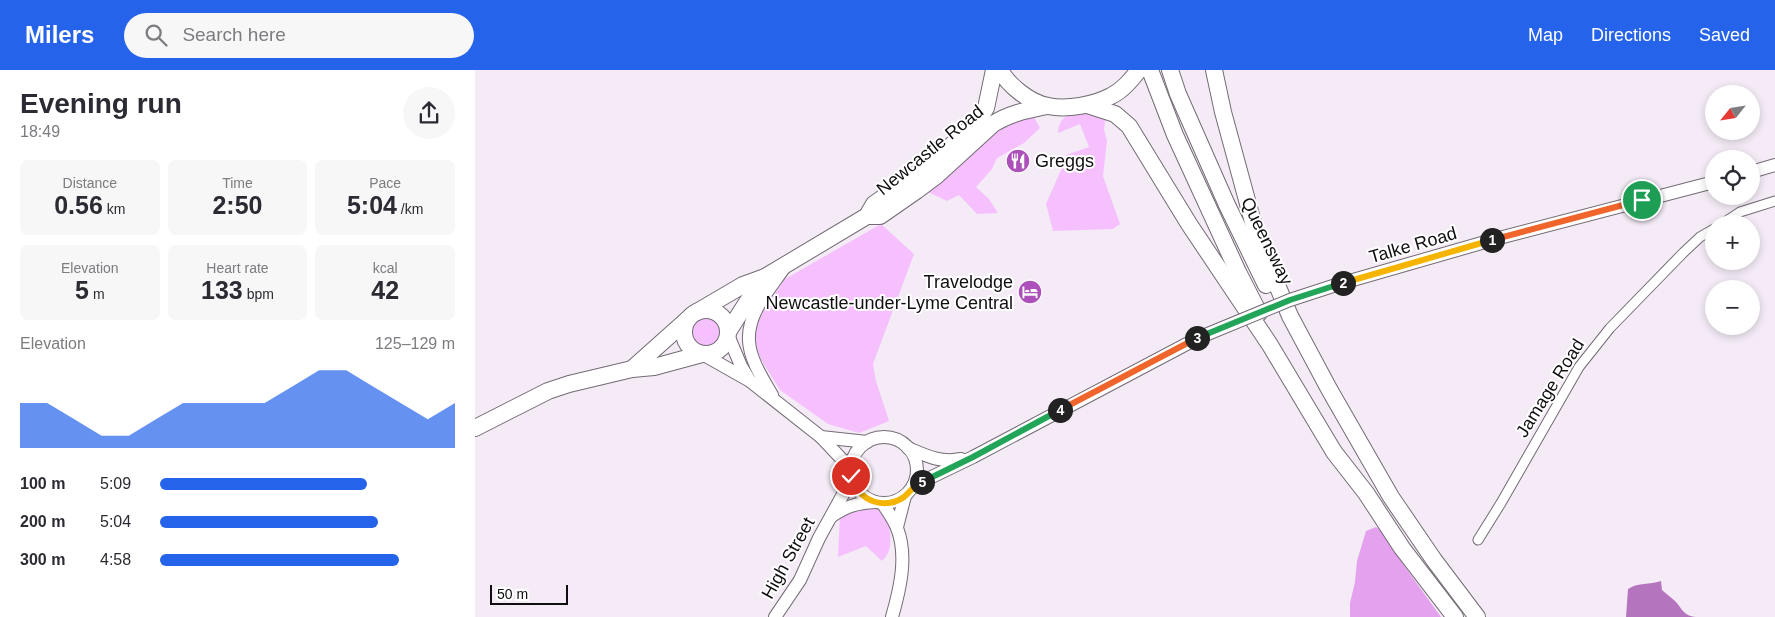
<!DOCTYPE html>
<html lang="en">
<head>
<meta charset="utf-8">
<style>
  body { margin:0; font-family:Arial,sans-serif; background:#f7f7f7; color:#2b2b33; height:100vh; display:flex; flex-direction:column; font-size:19px; white-space:nowrap }
  * { box-sizing:border-box; margin:0 }
  p { font-size:16px; color:#7c7c81 }
  .icon { flex:none; width:28px; height:28px; fill:none; stroke:currentColor; stroke-width:2; stroke-linecap:round; stroke-linejoin:round }
  .map { position:relative; flex:1; overflow:hidden }
  .side { display:flex; flex-direction:column; background:#fff; width:475px }
  .side>* { flex:none }
  .needle { width:32px; rotate:240deg }
  .controls { position:absolute; left:1230px; top:15px; display:grid; gap:10px }
  .controls a { display:grid; place-items:center; width:55px; height:55px; border-radius:50%; background:#fff; box-shadow:0 2px 8px #0003; font-size:25px }
  .scale { position:absolute; left:15px; bottom:12px; width:78px; box-sizing:border-box; padding-left:5px; border:2px solid #110e12; border-top:0; font-size:14px; line-height:18px; white-space:nowrap; color:#110e12; -webkit-text-stroke:4px #fff; paint-order:stroke }
  .pin { position:absolute; display:grid; place-items:center; width:42px; height:42px; color:#fff; margin:-21px; border:2px solid #fff; border-radius:50%; box-shadow:0 1px 5px #0007 }
  .km { position:absolute; width:25px; height:25px; margin:-12px; border-radius:50%; background:#222; color:#fff; font-size:14px; line-height:25px; text-align:center }
  .round { display:grid; place-items:center; flex:none; width:52px; height:52px; border-radius:26px; background:#f7f7f7 }
  .summary { display:flex; align-items:center; justify-content:space-between; height:85px; padding:0 20px }
  h1 { font-size:28px; font-weight:600; line-height:38px }
  .stats { display:grid; grid-template-columns:repeat(3,1fr); gap:8px; height:85px; padding:5px 20px }
  .stats div { display:grid; align-content:center; border-radius:8px; background:#f7f7f7; text-align:center }
  .stats b { font-size:25px; font-weight:600 }
  .stats small { font-size:14px; font-weight:400 }
  .stats p { font-size:14px }
  .chart { height:140px; padding:10px 20px }
  .chart p { display:flex; justify-content:space-between }
  .chart svg { width:100%; height:90px; margin-top:5px; fill:#2563eb; opacity:.7 }
  ul { padding:0 20px; list-style:none; font-size:16px }
  li { display:grid; grid-template-columns:80px 60px 1fr; align-items:center; height:38px }
  li i { height:12px; border-radius:6px; background:#2563eb }
  header { display:flex; align-items:center; gap:30px; box-sizing:border-box; height:70px; padding:0 25px; background:#2563eb; color:#fff }
  header strong { font-size:24px }
  nav { display:flex; gap:28px; margin-inline-start:auto; font-size:18px }
  .search { width:350px; height:45px; background:#f7f7f7; display:flex; align-items:center; gap:12px; box-sizing:border-box; padding:0 18px; border-radius:28px; color:#7c7c81; font-size:19px }
  main { display:flex; flex:1; min-height:0 }
  .map>svg:first-child { display:block }
  .green { fill:#f6c0fe }
  .forest { fill:#e4a1ee }
  .water { fill:#b574be }
  .lines { fill:none; stroke-linecap:round; stroke-linejoin:round }
  .street-casing { stroke:#736b74; stroke-width:11 }
  .secondary-casing { stroke:#736b74; stroke-width:14 }
  .highway-casing { stroke:#736b74; stroke-width:18 }
  .street { stroke:#fff; stroke-width:9 }
  .secondary { stroke:#fff; stroke-width:12 }
  .highway { stroke:#fff; stroke-width:16 }
  .secondary-bridge-casing { stroke:#736b74; stroke-width:14; stroke-linecap:butt }
  .secondary-bridge { stroke:#fff; stroke-width:12 }
  .split-1-casing { stroke:#fff; stroke-width:10 }
  .split-2-casing { stroke:#fff; stroke-width:10 }
  .split-3-casing { stroke:#fff; stroke-width:10 }
  .split-4-casing { stroke:#fff; stroke-width:10 }
  .split-5-casing { stroke:#fff; stroke-width:10 }
  .split-6-casing { stroke:#fff; stroke-width:10 }
  .split-1 { stroke:#f0652b; stroke-width:6 }
  .split-2 { stroke:#f5b400; stroke-width:6 }
  .split-3 { stroke:#22a559; stroke-width:6 }
  .split-4 { stroke:#f0652b; stroke-width:6 }
  .split-5 { stroke:#22a559; stroke-width:6 }
  .split-6 { stroke:#f5b400; stroke-width:6 }
  .labels { text-anchor:middle; stroke-width:4; stroke-linejoin:round; paint-order:stroke }
  .street-label { font-size:18px; fill:#110e12; stroke:#fff }
  .poi-label { font-size:18px; fill:#110e12; stroke:#fff; text-anchor:start }
</style>
</head>
<body>
<header>
<strong>Milers</strong>
<div class="search"><svg class="icon" aria-label="search" viewBox="0 0 24 24"><circle cx="10" cy="10" r="6"/><path d="M15 15l6 6"/></svg>Search here</div>
<nav><a>Map</a><a>Directions</a><a>Saved</a></nav>
</header>
<main>
<section class="side">
<div class="summary"><div><h1>Evening run</h1><p>18:49</p></div><a class="round"><svg class="icon" aria-label="share" viewBox="0 0 24 24"><path d="M12 15V3M7 8l5-5 5 5M5 13v7h14v-7"/></svg></a></div>
<div class="stats">
<div><p>Distance</p><b>0.56<small> km</small></b></div>
<div><p>Time</p><b>2:50</b></div>
<div><p>Pace</p><b>5:04<small> /km</small></b></div>
</div>
<div class="stats">
<div><p>Elevation</p><b>5<small> m</small></b></div>
<div><p>Heart rate</p><b>133<small> bpm</small></b></div>
<div><p>kcal</p><b>42</b></div>
</div>
<div class="chart"><p><span>Elevation</span>125–129 m</p>
<svg viewBox="0 0 160 44" preserveAspectRatio="none"><path d="M0 44V22L10 22L20 30L30 38L40 38L50 30L60 22L70 22L80 22L90 22L100 14L110 6L120 6L130 14L140 22L150 30L160 22V44z"/></svg>
</div>
<ul>
<li><b>100 m</b>5:09<i style="width:70%"></i></li>
<li><b>200 m</b>5:04<i style="width:74%"></i></li>
<li><b>300 m</b>4:58<i style="width:81%"></i></li>
</ul>
</section>
<div class="map">
<svg width="1300" height="547" viewBox="0 0 1300 547">
  <rect width="100%" height="100%" fill="#f4ebf6"/>
  <g class="green">
    <path d="M612,41L631,45L629,59L632,71L628,106L645,154L638,159L578,161L571,134L590,91L591,85L614,77L605,54L583,63C584,44 597,44 612,41Z"/>
    <path d="M559,47L565,58L549,73L522,88L517,99L501,117L514,129L523,143L502,144L484,125L472,131L451,121L515,64L537,51Z"/>
    <path d="M406,154L439,184L398,294L401,311L414,351L384,363L353,354L305,320L285,288L279,271L285,244L310,209Z"/>
    <circle cx="231" cy="262" r="15"/>
    <path d="M400,438L412,446C415,460 420,480 407,491L391,476L363,487L365,444Z"/>
  </g>
  <path class="forest" d="M901,457L906,460L925,490L966,547H875V533L880,512L882,491L891,461Z"/>
  <path class="water" d="M1186,511L1187,520C1191,524 1196,527 1200,531C1207,538 1208,546 1221,547H1151L1153,519C1164,512 1174,515 1186,511Z"/>
  <g class="lines">
    <g class="street-casing">
      <g id="street">
        <path d="M1247,154L1265,142L1300,131"/>
        <path d="M1003,470L1026,433L1104,297L1135,258L1208,183L1225,167L1239,159"/>
      </g>
    </g>
    <g class="secondary-casing">
      <g id="secondary">
        <path d="M1276,102L1300,95"/>
        <path d="M864,214L1024,168L1239,112"/>
        <path d="M253,265L266,296L275,311"/>
        <path d="M229,285L275,311L346,367L376,399"/>
        <path d="M297,325C288,309 275,290 274,271C272,243 295,219 309,198"/>
        <path d="M346,367L392,372"/>
        <circle cx="409" cy="400" r="33"/>
        <path d="M433,378C452,386 465,393 486,389"/>
        <path d="M438,416L498,387L723,268"/>
        <path d="M408,434C413,442 419,450 422,458C433,486 425,519 417,547"/>
        <path d="M357,446C372,436 382,433 400,432"/>
        <path d="M422,457L430,426"/>
        <path d="M300,547L325,510L344,468L371,419L376,406"/>
      </g>
    </g>
    <g class="highway-casing">
      <g id="highway">
        <path d="M525,0C533,15 555,33 573,36C592,40 619,35 636,26C648,20 656,10 664,0"/>
        <path d="M675,0L700,65L763,202L784,243"/>
        <path d="M695,0L703,24L752,135L791,215"/>
        <path d="M739,0L748,42L782,167L815,246L854,319L916,427L959,490L1002,547"/>
        <path d="M612,35L640,44L654,56L714,154L795,275L859,382L891,423L927,478L980,547"/>
        <path d="M392,146L399,134L460,91L504,49L511,38L519,0"/>
        <circle cx="231" cy="262" r="22"/>
        <path d="M222,242L268,215L290,207L392,146H405L441,121L461,106L518,54C535,43 553,40 572,36"/>
        <path d="M253,262L276,226L290,207"/>
        <path d="M157,299L213,249"/>
        <path d="M0,358L73,321L94,314L157,299L179,297L227,284"/>
      </g>
    </g>
    <use href="#street" class="street"/>
    <use href="#secondary" class="secondary"/>
    <use href="#highway" class="highway"/>
    <g class="secondary-bridge-casing">
      <path id="secondary-bridge" d="M723,268L815,230L864,214"/>
    </g>
    <use href="#secondary-bridge" class="secondary-bridge"/>
  </g>
  <g class="lines">
    <g class="split-1-casing">
      <path id="split-1" d="M1017,170L1167,130"/>
    </g>
    <g class="split-2-casing">
      <path id="split-2" d="M868,213L1017,170"/>
    </g>
    <g class="split-3-casing">
      <path id="split-3" d="M722,268L815,230L868,213"/>
    </g>
    <g class="split-4-casing">
      <path id="split-4" d="M585,340L722,268"/>
    </g>
    <g class="split-5-casing">
      <path id="split-5" d="M447,412L498,387L585,340"/>
    </g>
    <g class="split-6-casing">
      <path id="split-6" d="M376,406C378,411 380,416 383,420C394,435 415,437 429,427C436,421 438,416 447,412"/>
    </g>
    <use href="#split-1" class="split-1"/>
    <use href="#split-2" class="split-2"/>
    <use href="#split-3" class="split-3"/>
    <use href="#split-4" class="split-4"/>
    <use href="#split-5" class="split-5"/>
    <use href="#split-6" class="split-6"/>
  </g>
  <defs>
    <g id="restaurant-disc" transform="scale(1.25)"><circle r="9.5" fill="#ac50ba" stroke="#fff"/><path d="M-5-6h1v4h1v-4h1v4h1v-4h1v5L-1.5 .5V6h-2V.5L-5-1ZM5-6V6H3V1.5H1.5Q1.5-4 5-6Z" fill="#fff"/></g>
    <g id="hotel-disc" transform="scale(1.25)"><circle r="9.5" fill="#ac50ba" stroke="#fff"/><path d="M-6-4.5h1.5V1H6V5H4.5V3h-9V5H-6ZM-4 0a1.8 1.8 0 1 1 3.6 0ZM.5 0V-2.5h3Q6-2.5 6 0Z" fill="#fff"/></g>
  </defs>
  <g fill-rule="evenodd">
    <use href="#restaurant-disc" x="543" y="91"/>
    <use href="#hotel-disc" x="555" y="222"/>
  </g>
  <g class="labels">
    <g class="street-label">
      <text transform="translate(455 80) rotate(-39)" y="6">Newcastle Road</text>
      <text transform="translate(792 171) rotate(64)" y="6">Queensway</text>
      <text transform="translate(938 175) rotate(-16)" y="6">Talke Road</text>
      <text transform="translate(1075 318) rotate(-58)" y="6">Jamage Road</text>
      <text transform="translate(313 488) rotate(-61)" y="6">High Street</text>
    </g>
    <g class="poi-label">
      <text x="560" y="97">Greggs</text>
      <text x="538" y="218" text-anchor="end">Travelodge<tspan x="538" dy="21">Newcastle-under-Lyme Central</tspan></text>
    </g>
  </g>
</svg>
<div class="controls">
<a><svg class="needle" viewBox="-14 -14 28 28"><path d="M0-13l5 13h-10z" fill="#e53935"/><path d="M0 13l5-13h-10z" fill="#7c7c81"/></svg></a>
<a><svg class="icon" aria-label="locate" viewBox="0 0 24 24"><circle cx="12" cy="12" r="6"/><path d="M12 2v4M12 18v4M2 12h4M18 12h4"/></svg></a>
<a>+</a>
<a>−</a>
</div>
<div class="scale">50 m</div>
<div class="pin" style="left:1167px;top:130px;background:#1e9e55"><svg class="icon" aria-label="arrive" viewBox="0 0 24 24"><path d="M6 21V4h12l-3 4 3 4H6"/></svg></div>
<div class="pin" style="left:376px;top:406px;background:#d93025"><svg class="icon" aria-label="check" viewBox="0 0 24 24"><path d="M5 12l5 5 9-10"/></svg></div>
<b class="km" style="left:1017px;top:170px">1</b>
<b class="km" style="left:868px;top:213px">2</b>
<b class="km" style="left:722px;top:268px">3</b>
<b class="km" style="left:585px;top:340px">4</b>
<b class="km" style="left:447px;top:412px">5</b>
</div>
</main>
</body>
</html>
